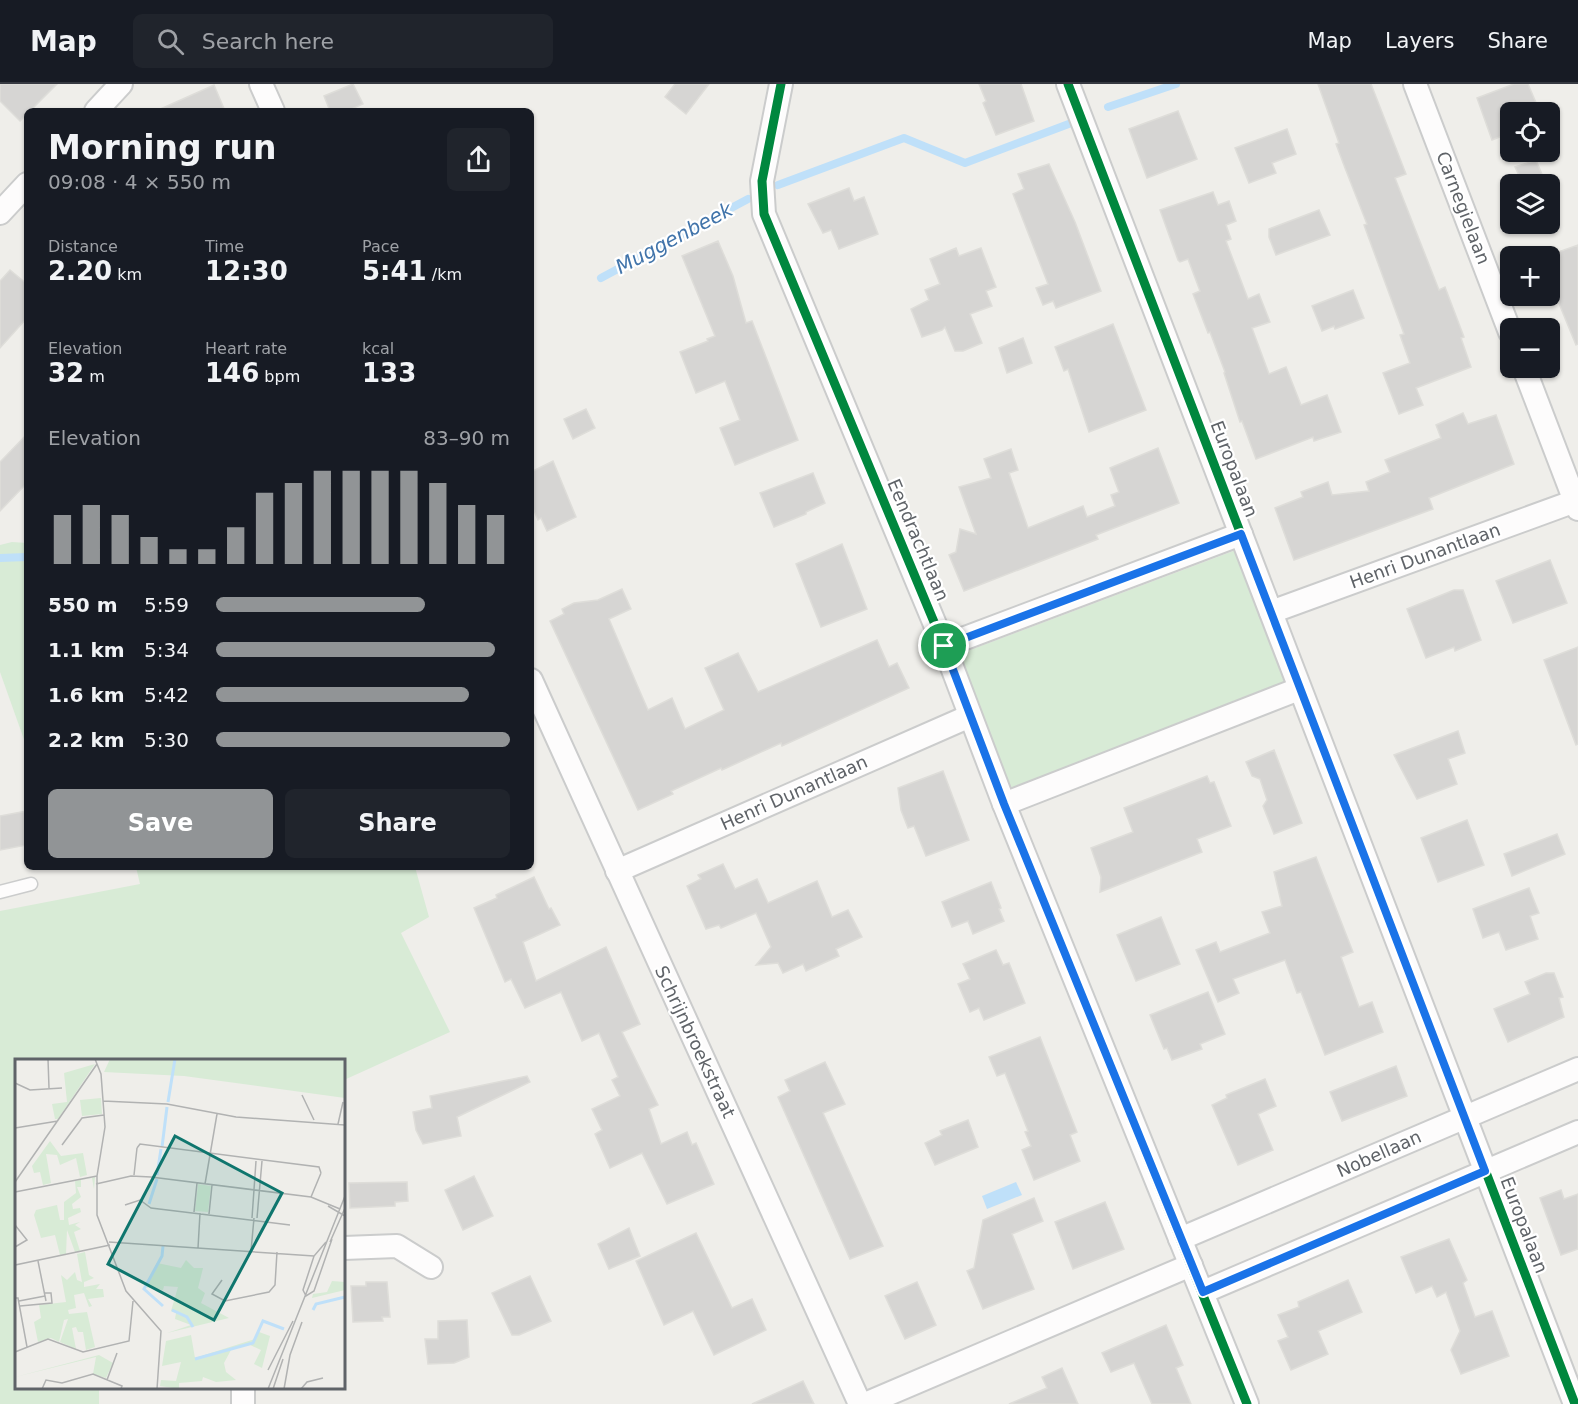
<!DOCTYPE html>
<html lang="en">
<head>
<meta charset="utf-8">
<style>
  body { margin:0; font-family:"DejaVu Sans",sans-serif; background:#20242c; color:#f1f3f6; height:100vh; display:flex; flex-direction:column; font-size:22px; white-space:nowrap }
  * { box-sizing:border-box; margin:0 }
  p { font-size:20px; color:#9ea1a6 }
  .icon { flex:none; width:33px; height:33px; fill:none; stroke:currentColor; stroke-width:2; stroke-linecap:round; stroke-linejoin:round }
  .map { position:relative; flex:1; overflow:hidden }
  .sheet { position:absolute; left:24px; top:24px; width:510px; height:762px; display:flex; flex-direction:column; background:#171b24; border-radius:9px; box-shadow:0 2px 4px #0004 }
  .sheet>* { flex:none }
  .controls { position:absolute; left:1500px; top:18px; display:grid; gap:12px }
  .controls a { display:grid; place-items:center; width:60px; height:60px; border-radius:9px; background:#171b24; box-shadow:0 2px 4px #0004; font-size:30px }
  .pin { position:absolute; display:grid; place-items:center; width:51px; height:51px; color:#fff; margin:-26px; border:3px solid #fff; border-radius:50%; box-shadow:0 2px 6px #0007 }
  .round { display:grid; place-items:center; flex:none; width:63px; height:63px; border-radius:9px; background:#20242c }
  .headline { display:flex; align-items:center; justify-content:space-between; height:102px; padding:0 24px }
  h1 { font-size:33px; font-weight:700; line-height:45px }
  .stats { display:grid; grid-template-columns:repeat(3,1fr); gap:9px; height:102px; padding:6px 24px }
  .stats div { display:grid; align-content:center }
  .stats b { font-size:26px; font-weight:700 }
  .stats small { font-size:16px; font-weight:400 }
  .stats p { font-size:16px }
  .chart { height:168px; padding:12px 24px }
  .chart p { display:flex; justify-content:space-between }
  .chart svg { width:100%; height:108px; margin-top:6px; stroke:#919496; stroke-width:6 }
  .primary-button { display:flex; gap:12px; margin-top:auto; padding:12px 24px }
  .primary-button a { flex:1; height:69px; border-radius:9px; background:#919496; color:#fff; font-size:24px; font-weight:700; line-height:69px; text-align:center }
  .primary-button a+a { background:#20242c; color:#f1f3f6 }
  ul { padding:0 24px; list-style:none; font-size:20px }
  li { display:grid; grid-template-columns:96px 72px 1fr; align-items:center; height:45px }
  li i { height:15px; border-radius:8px; background:#919496 }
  header { display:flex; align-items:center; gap:36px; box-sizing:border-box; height:84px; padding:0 30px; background:#171b24; border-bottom:2px solid #363941 }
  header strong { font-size:28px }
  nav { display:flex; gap:33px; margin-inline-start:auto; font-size:21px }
  .search { width:420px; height:54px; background:#20242c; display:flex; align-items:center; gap:15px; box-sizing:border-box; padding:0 21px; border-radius:9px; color:#9ea1a6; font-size:22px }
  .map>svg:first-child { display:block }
  .green { fill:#d8ebd6 }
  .water { fill:#bfe0f9 }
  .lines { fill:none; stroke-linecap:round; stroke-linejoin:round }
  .stream { stroke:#bfe0f9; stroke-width:8 }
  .building { fill:#d6d5d3; stroke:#deddd9; stroke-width:1.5 }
  .lane-casing { stroke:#cbcccc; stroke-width:15 }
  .street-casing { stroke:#cbcccc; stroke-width:26 }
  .lane { stroke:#fdfcfc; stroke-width:12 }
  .street { stroke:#fdfcfc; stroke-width:22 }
  .cycleway-casing { stroke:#fff; stroke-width:13 }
  .cycleway { stroke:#00873e; stroke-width:9 }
  .route-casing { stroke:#fff; stroke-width:12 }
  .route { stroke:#1a73e8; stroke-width:8 }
  .labels { text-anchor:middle; stroke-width:4.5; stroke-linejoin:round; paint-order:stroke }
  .street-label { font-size:18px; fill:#5f6368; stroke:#fff }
  .water-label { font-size:20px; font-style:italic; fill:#4174aa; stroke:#fff }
  .inset-river { fill:none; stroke:#bfe0f9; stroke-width:3 }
  .inset-road { fill:none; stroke:#b1b2b2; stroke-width:1.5 }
  .view { fill:#0f766e; fill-opacity:0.15; stroke:#0f766e; stroke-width:3 }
  .inset-edge { fill:none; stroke:#5f6368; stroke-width:3 }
</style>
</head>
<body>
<header>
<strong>Map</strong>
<div class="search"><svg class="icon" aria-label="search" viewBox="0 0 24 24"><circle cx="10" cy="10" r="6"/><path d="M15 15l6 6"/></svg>Search here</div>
<nav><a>Map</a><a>Layers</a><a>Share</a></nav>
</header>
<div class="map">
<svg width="1578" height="1320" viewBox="0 0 1578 1320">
  <rect width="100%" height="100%" fill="#efeeea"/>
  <g class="green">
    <path d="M12,458L27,459V664L0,588V461Z"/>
    <path d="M1236,466L1284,598L1010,706L957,571Z"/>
    <path d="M136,783H415L429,833L401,849L450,948L344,996V976H16V1304H99V1320H0V827L140,800Z"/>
  </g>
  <path class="water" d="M1016,1098L1022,1111L987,1125L982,1112Z"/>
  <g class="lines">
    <g class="stream">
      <path d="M1108,23L1176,0"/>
      <path d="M778,101L904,54L965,79L1074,38"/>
      <path d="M601,194L748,115"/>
      <path d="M0,474L27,473"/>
    </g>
  </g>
  <g class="building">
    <path d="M0,0H57L30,27H27V30L20,37L0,17Z"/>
    <path d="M353,0L363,20L347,27H330L324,12Z"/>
    <path d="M675,0H709L686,30L665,13Z"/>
    <path d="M979,0H1021L1034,37L996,51L983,19L986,17Z"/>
    <path d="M1318,0H1371L1406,90L1395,94L1439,206L1445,203L1464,253L1461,254L1471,283L1416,304L1423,321L1399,330L1383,289L1410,279L1400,251L1404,250L1364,141L1367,140L1345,84L1336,60L1339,59Z"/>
    <path d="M1514,0H1528L1540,28H1510V49L1492,56L1477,14Z"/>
    <path d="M214,1L225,27H156Z"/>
    <path d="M1178,27L1197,75L1147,94L1129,45Z"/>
    <path d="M1287,45L1296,70L1272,79L1276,89L1249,99L1235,64Z"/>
    <path d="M1536,76L1546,100H1523L1515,83Z"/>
    <path d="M1049,80L1075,138L1101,207L1056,224L1053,217L1043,221L1036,204L1048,200L1013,110L1024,105L1018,90Z"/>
    <path d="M849,104L854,117L864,113L878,150L839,165L831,146L823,149L808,120Z"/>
    <path d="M1213,108L1218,121L1229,117L1236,137L1226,141L1231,155L1226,157L1248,215L1259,210L1270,238L1252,244L1269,290L1286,283L1301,321L1327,311L1341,348L1314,357L1313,353L1256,375L1242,337L1240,338L1224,289L1225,288L1210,248L1208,249L1193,210L1200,207L1188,175L1180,178L1178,176L1160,126Z"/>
    <path d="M1319,126L1330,151L1276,171L1269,153V145Z"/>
    <path d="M718,157L733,192L746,239L752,237L798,356L735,381L720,344L740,336L725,297L696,309L680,268L708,257L707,255L715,252L682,172Z"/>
    <path d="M1578,161V260L1576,261L1553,205L1556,204L1552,192L1554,191L1550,172H1547Z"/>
    <path d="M956,164L959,172L981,164L996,203L986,207L992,222L970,230L982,259L963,267H955L945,243L942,246L922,253L911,225L929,216L925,206L940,200L930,175Z"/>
    <path d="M10,186L27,200V234L0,264V197Z"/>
    <path d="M1353,206L1364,234L1335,245L1334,242L1322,247L1312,222Z"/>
    <path d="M1113,240L1146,326L1089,348L1068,285L1064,287L1055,263Z"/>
    <path d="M1023,254L1032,279L1007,289L999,264Z"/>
    <path d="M586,325L595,344L573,355L564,335Z"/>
    <path d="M1463,329L1468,340L1496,331L1514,380L1429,414L1433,425L1294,476L1275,424L1303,413L1301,408L1328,398L1332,411L1369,407L1366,398L1390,388L1385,376L1441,354L1436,341Z"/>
    <path d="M27,350V399L0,427V378Z"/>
    <path d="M1158,364L1179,419L1096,451L1098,455L964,507L949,471L956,468L960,445L976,450L959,403L991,394L984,375L1011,365L1018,386L1009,389L1028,444L1083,422L1087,433L1115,422L1111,411L1119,408L1110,384Z"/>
    <path d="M553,377L576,433L547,447L541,434L538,436L531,420V388Z"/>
    <path d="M813,389L825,419L806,428V430L774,443L760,409Z"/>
    <path d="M842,460L867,525L821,543L796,480Z"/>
    <path d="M1550,476L1567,519L1513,539L1496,497Z"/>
    <path d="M622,505L631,525L609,535L638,603L648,626L672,614L685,645L724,626L705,584L738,569L758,608L877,556L889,583L897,579L909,604L782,662L781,659L722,686L721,684L671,707L673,710L638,726L550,537L564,530L562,525L574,519L598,516Z"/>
    <path d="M1454,506H1463L1481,556L1455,567L1454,563L1426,574L1407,525Z"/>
    <path d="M1578,563V660L1576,661L1544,576Z"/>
    <path d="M1458,647L1465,669L1448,675L1457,700L1417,715L1394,671Z"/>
    <path d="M1274,666L1302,739L1274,750L1263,722L1267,716L1260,695L1252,692L1246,678Z"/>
    <path d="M943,687L969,756L926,772L914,742L908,744L901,726L898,704Z"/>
    <path d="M1207,692L1210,699L1214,698L1231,742L1197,755L1202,768L1100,808L1101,793L1091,764L1133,748L1124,724Z"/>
    <path d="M27,727V761L0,766V732Z"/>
    <path d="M1467,736L1484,781L1438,798L1421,754Z"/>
    <path d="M1557,750L1565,770L1512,792L1504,770Z"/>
    <path d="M1316,773L1353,868L1341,873L1359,923L1372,918L1383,948L1325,971L1301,908L1297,909L1285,876L1233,895L1239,909L1218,918L1196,866L1216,858L1220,868L1270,849L1262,828L1282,822L1274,788Z"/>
    <path d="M723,780L735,805L757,795L768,819L817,797L832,833L848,826L862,853L836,865L839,872L806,887L803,880L783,889L778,879L756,881L771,863L756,829L721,844L719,841L706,845L687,802L701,795L698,791Z"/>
    <path d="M534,793L549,825L551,824L560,841L523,858L536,897L606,863L640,940L622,948L658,1021L649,1025L661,1060L687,1048L692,1061L696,1059L714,1100L667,1120L642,1069L610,1084L595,1050L602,1046L592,1025L620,1012L612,996L618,993L599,949L582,957L561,908L525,924L511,895L505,898L474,824L497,814L496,811Z"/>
    <path d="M991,798L1001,824L999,825L1004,837L973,850L968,837L952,843L942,818Z"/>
    <path d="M1529,804L1539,829L1530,832L1538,855L1506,866L1499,848L1483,854L1473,825Z"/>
    <path d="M1161,833L1180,880L1136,897L1117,851Z"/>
    <path d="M996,866L1003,881L1009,879L1025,919L984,936L979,924L970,928L958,900L970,895L963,880Z"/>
    <path d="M1546,889H1554L1563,913L1559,914L1564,933L1508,958L1494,925L1530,910L1525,898Z"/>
    <path d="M1208,908L1225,950L1200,960L1202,965L1172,976L1167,964L1164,965L1150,931Z"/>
    <path d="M1040,953L1077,1048L1070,1051L1080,1077L1034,1096L1022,1066L1031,1062L1025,1048L1028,1047L1005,989L997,992L989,973Z"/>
    <path d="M825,978L845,1020L823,1029L883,1162L850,1175L778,1013L790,1007L785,996Z"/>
    <path d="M1396,982L1407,1012L1342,1037L1330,1008Z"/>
    <path d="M527,992L530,998L457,1033L461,1052L423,1060L416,1046L413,1028L432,1024L430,1012Z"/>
    <path d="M1265,995L1276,1022L1258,1030L1273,1066L1238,1081L1212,1021L1227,1014L1226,1011Z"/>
    <path d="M968,1036L978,1063L935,1081L925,1059L942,1051L940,1047Z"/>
    <path d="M474,1092L493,1132L463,1146L445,1106Z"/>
    <path d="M407,1098L408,1117L395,1118V1122L350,1124L349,1099Z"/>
    <path d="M1561,1106L1564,1115L1578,1110V1165L1561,1171L1540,1114Z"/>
    <path d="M1034,1114L1043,1137L1012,1150L1034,1205L983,1225L967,1187L974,1184L983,1136Z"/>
    <path d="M1105,1118L1124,1165L1073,1185L1055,1138Z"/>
    <path d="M629,1144L640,1172L609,1185L598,1160Z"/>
    <path d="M696,1149L732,1224L752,1215L766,1246L714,1271L693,1227L664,1241L636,1177Z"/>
    <path d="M1449,1155L1467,1196L1463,1199L1475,1233L1492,1227L1509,1272L1461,1290L1451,1266L1460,1247L1446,1208L1437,1213L1432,1202L1416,1209L1401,1173Z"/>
    <path d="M530,1192L551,1237L519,1251H512L492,1209Z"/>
    <path d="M1348,1196L1362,1228L1318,1247L1328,1270L1291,1286L1278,1257L1288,1253L1278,1231L1299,1223L1298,1218Z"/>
    <path d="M366,1198H387L390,1233H382L383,1237L353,1238L351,1202H366Z"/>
    <path d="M917,1198L936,1241L905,1255L885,1212Z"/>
    <path d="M467,1236L469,1273L454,1279L428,1280L425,1255H438V1237Z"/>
    <path d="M1166,1241L1183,1281L1176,1284L1191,1320H1152L1134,1279L1111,1288L1102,1269Z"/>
    <path d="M1062,1284L1078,1320H1009L1047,1304L1042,1293Z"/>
    <path d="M803,1297L814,1320H752Z"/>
  </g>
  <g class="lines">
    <g class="lane-casing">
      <path id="lane" d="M0,808L31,800"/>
    </g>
    <g class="street-casing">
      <g id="street">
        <path d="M261,0L273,27"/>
        <path d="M781,0L762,97L764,130L944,562L1004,720L1247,1320"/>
        <path d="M1068,0L1575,1320"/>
        <path d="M1415,0L1510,248"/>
        <path d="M96,27L121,0"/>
        <path d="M0,129L27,100"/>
        <path d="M1524,284L1578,425"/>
        <path d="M1271,528L1578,416"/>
        <path d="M944,562L1241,450"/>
        <path d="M531,596L860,1320"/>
        <path d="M1004,720L1299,605"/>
        <path d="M617,787L970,632"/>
        <path d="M1180,1155L1578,985"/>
        <path d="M344,1164L397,1162L431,1183"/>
        <path d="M1203,1208L1578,1048"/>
        <path d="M243,1320V1304"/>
        <path d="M865,1320L1191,1181"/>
      </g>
    </g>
    <use href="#lane" class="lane"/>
    <use href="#street" class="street"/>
    <g class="cycleway-casing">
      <g id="cycleway">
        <path d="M781,0L762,97L764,130L944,562L1004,720L1247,1320"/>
        <path d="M1068,0L1575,1320"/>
      </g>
    </g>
    <use href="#cycleway" class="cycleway"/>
  </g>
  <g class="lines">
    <g class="route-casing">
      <path id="route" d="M1241,450L1485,1087L1203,1208L1004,720L944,562Z"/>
    </g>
    <use href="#route" class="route"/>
  </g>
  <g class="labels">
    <g class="street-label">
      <text transform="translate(1463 124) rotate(69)" y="6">Carnegielaan</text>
      <text transform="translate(1234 385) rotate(69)" y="6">Europalaan</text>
      <text transform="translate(918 456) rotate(67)" y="6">Eendrachtlaan</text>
      <text transform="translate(1425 472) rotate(-20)" y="6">Henri Dunantlaan</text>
      <text transform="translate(794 709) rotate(-24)" y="6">Henri Dunantlaan</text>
      <text transform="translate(695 958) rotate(65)" y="6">Schrijnbroekstraat</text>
      <text transform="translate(1379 1070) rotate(-24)" y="6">Nobellaan</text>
      <text transform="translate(1524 1141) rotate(69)" y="6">Europalaan</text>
    </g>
    <g class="water-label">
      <text transform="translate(674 154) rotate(-28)" y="7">Muggenbeek</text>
    </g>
  </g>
  <g transform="translate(15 975)">
    <rect width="330" height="330" fill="#efeeea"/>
    <path d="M95,0H330V39L169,17L89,13ZM80,5L43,60H40L37,45L52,43L49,14ZM86,39L87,55L67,57L65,41ZM35,82L46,97L68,94L72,116L65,118L61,99L45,106L42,96L31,95L36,124L28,126L25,113L19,114L17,107ZM80,118L79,130L77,119L66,121V128H62L66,138L57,145L58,150L65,149L66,153L53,159L54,166L65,163L60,166L66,170L59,173L65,192L60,193L52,171L51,195L45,196L40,176L26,179L19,156L21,151L42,146L45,161H49V143L61,134L60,122ZM183,125L196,127L193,153L180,152ZM70,193L74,216L79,219L69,223V228L85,225L81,230H88L89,238L73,240L77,247L74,248L69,234L59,236L61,249L53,251L54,255L72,253L80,288L71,291L68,273H63L61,268L57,269L61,290L45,283L53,260L49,261L44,283L36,279L23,283L19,263L26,259L24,246L51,243L46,216L52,221L60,213L62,221L67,223L62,195ZM171,201L179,209H188L183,229L190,234L186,244L214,259L152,274L176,266L160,260L161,254L156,252L163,228L149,227L148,231L129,228L142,204L166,209ZM317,222L330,223V231L297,239L298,235L312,233ZM244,273L255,277L247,309L239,305L246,291L233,285L216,291L209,304L211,313L221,321L201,323L188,318L187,322L164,324V330L145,327L146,321L161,322L166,303L147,307L151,282L176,276L180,299L240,280ZM84,296L98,304L91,319L78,315L81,298L0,318Z" fill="#d8ebd6"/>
    <path class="inset-river" d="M153,43L160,0M147,88L152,48M142,116L146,90M134,145L142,120M148,247L129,230L147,197L148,187M157,251L172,258L178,268M298,251L301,245L330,238M180,300L238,284L248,262L269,270"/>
    <path class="inset-road" d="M33,0L34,29M80,0L86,15L90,68L82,117V156L111,232L146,272L142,330M0,24L15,31L47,29M287,36L299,61M88,42L152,45L221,58L330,66M323,65L328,43M0,69L43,62M47,86L67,59L89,56M122,89L125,85L304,108L306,114M119,116L122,89M0,123L82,5M81,125L116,117L136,118L296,138L325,150M190,125L202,55M0,133L82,117M296,138L306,114M110,146L125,141L136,149L275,166M313,147L330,157M179,153L182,124M194,155L197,126M237,159L241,102M242,159L247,102M0,166L12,181L0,188M94,183L299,197M311,183L299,197L288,231L291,237L299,232L317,180M315,183L330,149M183,189L185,154M236,192L239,159M0,202V206L95,186M23,202L31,242M207,221L197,235L210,242L254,233L260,226L262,193M0,239H3L12,288M4,242L30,237M5,247L37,244L36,234H29M0,293L33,280L68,293L114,282L118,242M253,311L278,262M92,321L102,294M27,330L31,321L47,324L78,315L107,327L106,330M253,330L330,137M258,330L268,300M269,330L275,296L287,263M286,330L292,323L308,319"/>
    <path class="view" d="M160,77L267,134L199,261L93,205Z"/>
    <rect width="330" height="330" class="inset-edge"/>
  </g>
</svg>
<div class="controls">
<a><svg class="icon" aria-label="locate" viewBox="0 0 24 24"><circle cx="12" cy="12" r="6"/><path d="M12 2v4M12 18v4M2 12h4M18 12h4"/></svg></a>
<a><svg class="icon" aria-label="layers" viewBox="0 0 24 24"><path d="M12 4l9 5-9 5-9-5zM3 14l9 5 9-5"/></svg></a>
<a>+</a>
<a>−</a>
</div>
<div class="pin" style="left:944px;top:562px;background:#1e9e55"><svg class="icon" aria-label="arrive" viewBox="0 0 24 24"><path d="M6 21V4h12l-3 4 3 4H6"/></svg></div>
<section class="sheet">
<div class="headline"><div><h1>Morning run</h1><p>09:08 · 4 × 550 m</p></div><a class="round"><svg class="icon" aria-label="share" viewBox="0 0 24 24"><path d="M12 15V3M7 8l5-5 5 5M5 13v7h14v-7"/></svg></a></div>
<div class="stats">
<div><p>Distance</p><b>2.20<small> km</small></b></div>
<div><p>Time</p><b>12:30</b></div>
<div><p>Pace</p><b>5:41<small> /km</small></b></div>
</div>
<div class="stats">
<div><p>Elevation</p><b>32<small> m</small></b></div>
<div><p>Heart rate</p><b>146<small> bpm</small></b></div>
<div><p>kcal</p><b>133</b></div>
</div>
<div class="chart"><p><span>Elevation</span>83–90 m</p>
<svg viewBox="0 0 160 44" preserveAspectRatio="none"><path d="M5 44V24M15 44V20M25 44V24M35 44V33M45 44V38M55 44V38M65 44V29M75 44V15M85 44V11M95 44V6M105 44V6M115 44V6M125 44V6M135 44V11M145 44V20M155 44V24"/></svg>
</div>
<ul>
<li><b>550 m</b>5:59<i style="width:71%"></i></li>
<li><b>1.1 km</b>5:34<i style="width:95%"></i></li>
<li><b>1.6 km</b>5:42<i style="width:86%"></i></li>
<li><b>2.2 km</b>5:30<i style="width:100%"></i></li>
</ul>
<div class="primary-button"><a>Save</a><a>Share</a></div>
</section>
</div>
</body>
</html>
